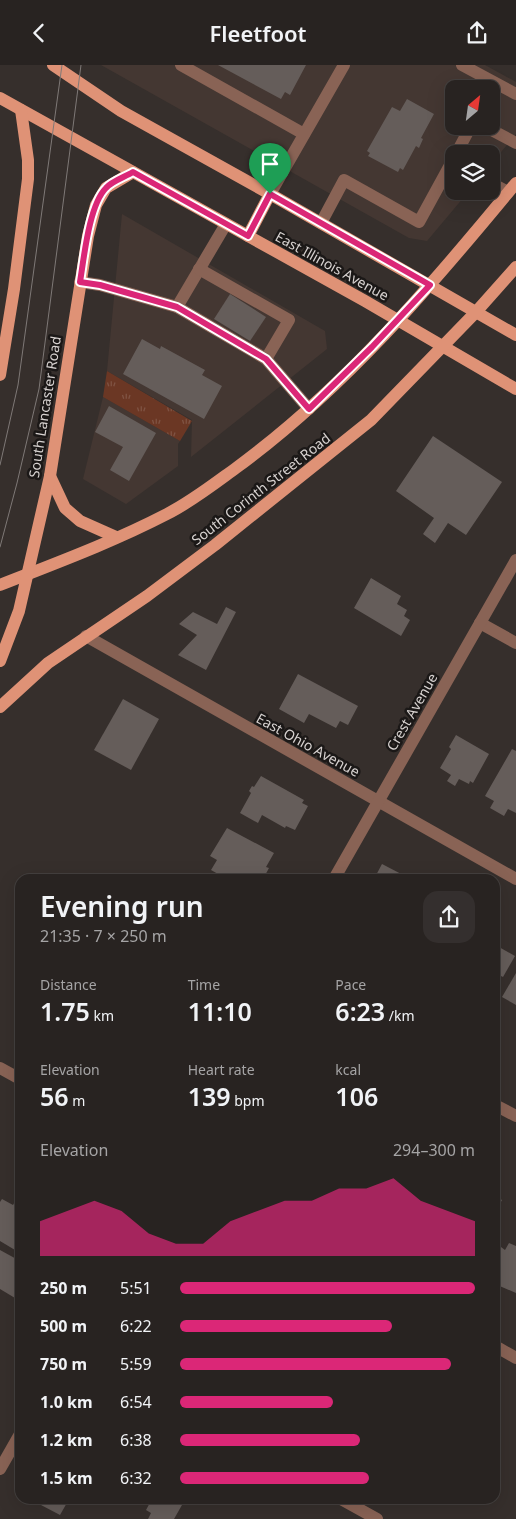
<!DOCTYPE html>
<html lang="en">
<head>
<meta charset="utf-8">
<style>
  body { margin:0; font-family:"Noto Sans",sans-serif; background:#342f2e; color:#f1f3f6; height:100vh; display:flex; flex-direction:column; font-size:19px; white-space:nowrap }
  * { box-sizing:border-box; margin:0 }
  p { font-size:16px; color:#a5a4a5 }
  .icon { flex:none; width:28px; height:28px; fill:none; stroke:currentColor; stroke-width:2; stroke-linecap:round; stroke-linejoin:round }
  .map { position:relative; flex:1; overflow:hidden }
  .sheet { position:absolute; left:15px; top:809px; width:485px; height:630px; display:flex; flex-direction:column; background:#282321; border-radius:15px; box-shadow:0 5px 20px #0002,0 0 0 1px #44403f }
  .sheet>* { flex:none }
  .needle { width:32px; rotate:29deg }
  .fabs { position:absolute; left:445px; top:15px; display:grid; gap:10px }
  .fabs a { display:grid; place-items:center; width:55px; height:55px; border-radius:10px; background:#282321; box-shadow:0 5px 20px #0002,0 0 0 1px #44403f; font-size:25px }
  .pin { position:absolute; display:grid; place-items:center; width:42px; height:42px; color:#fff; margin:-51px -21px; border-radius:50% 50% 50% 0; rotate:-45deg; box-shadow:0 0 5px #0007 }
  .pin .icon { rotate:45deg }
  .round { display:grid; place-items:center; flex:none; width:52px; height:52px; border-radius:15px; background:#342f2e }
  .headline { display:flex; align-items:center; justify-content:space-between; height:85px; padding:0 25px }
  h1 { font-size:28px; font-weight:600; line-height:38px }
  .metrics { display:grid; grid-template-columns:repeat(3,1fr); gap:8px; height:85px; padding:5px 25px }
  .metrics div { display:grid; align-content:center }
  .metrics b { font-size:25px; font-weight:600 }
  .metrics small { font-size:14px; font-weight:400 }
  .metrics p { font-size:14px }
  .chart { height:140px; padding:10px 25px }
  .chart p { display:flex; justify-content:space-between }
  .chart svg { width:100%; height:90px; margin-top:5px; fill:#db2777; opacity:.7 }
  ul { padding:0 25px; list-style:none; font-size:16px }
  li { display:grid; grid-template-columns:80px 60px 1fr; align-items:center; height:38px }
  li i { height:12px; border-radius:6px; background:#db2777 }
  header { display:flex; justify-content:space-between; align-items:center; height:65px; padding:0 25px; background:#282321; font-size:22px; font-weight:600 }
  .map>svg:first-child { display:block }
  .built { fill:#443732; fill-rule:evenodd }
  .grass { fill:url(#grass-tufts) }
  .building { fill:#655d5a }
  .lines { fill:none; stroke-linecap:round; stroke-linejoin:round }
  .minor { stroke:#896355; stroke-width:12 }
  .major { stroke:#df9276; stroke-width:12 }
  .tram { stroke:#7f7977; stroke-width:1 }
  .route-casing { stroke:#fff; stroke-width:10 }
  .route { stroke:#db2777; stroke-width:6 }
  .labels { text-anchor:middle; stroke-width:5; stroke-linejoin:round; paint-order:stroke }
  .street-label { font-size:14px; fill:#d7d2d0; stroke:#1b1817 }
</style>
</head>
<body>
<header><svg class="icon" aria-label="back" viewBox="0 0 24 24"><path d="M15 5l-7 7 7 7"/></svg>Fleetfoot<svg class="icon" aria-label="share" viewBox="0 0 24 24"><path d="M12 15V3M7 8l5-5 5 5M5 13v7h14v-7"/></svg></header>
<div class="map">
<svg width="516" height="1454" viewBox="0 0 516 1454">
  <defs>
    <pattern id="grass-tufts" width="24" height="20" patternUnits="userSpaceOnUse" patternTransform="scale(1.25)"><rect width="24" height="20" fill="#6b3724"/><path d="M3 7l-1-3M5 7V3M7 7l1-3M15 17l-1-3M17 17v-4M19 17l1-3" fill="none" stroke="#7f5343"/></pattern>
  </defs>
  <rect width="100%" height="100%" fill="#362f2c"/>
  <g class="built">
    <path d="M101,0H485L516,17V69L491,99V89H454V126H469L427,176L409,173ZM454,24H491V61H454Z"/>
    <path d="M122,149L325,266L327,284L191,392L192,355L107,306Z"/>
    <path d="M103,332L180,376L178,379V401L126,439L83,414Z"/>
  </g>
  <path class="grass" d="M107,306L192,356L180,376L103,332Z"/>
  <g class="building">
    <path d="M218,0H306L290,30L285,27L281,34Z"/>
    <path d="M407,34L434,49L421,73L423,74L419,83L416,81L403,105L400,103L398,107L368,91L370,88L367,86L392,42L400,46Z"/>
    <path d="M230,229L266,252L250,276L214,254Z"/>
    <path d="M142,274L160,284L161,281L205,305L202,310L222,321L204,354L123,309Z"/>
    <path d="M109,341L156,368L129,416L110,405L123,382L95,367Z"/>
    <path d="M433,371L502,417L466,470L448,458L435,478L423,469L434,453L396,426Z"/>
    <path d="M371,513L401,531L397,539L407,545L404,551L410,555L401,571L354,543Z"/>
    <path d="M226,542L236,547L206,605L178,590L197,570L179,559L193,547L217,559Z"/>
    <path d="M298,609L358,641L348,660L340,656L336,663L309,649L304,658L279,644Z"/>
    <path d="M123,634L159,654L131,705L94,685Z"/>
    <path d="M456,670L489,689L473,718L470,716L469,719L459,714L455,721L447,716L451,710L440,703L451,684L449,682Z"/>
    <path d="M512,684L516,686V748L508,744L504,751L490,743L494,736L485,731Z"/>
    <path d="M261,711L304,735L302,738L308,741L295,765L286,761L285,763L262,750L258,758L240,748L251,728L249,726L252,721L254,722Z"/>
    <path d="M227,763L274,788L266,802L269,803L263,814H227L211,805L217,795L210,791Z"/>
    <path d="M382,799L407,812L410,814H374Z"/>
    <path d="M495,874L501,878L499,882L515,891L503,912L501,911L495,922Z"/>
    <path d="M516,908V940L502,932Z"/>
    <path d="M20,1128V1185L16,1182L15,1185L0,1176V1137L2,1134L13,1140Z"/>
    <path d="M495,1131L502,1135L495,1148Z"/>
    <path d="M509,1178L516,1181V1228L495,1219V1193L501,1182L505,1185Z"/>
    <path d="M0,1185L20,1196V1236L0,1224Z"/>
    <path d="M44,1434H73L71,1437L68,1436L60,1450L41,1440Z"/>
    <path d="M152,1434H172L182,1440L174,1454H148L151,1448L146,1445Z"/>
  </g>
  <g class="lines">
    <g class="minor">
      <path d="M181,0L304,69"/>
      <path d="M462,0L516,29"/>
      <path d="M484,61L516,78"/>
      <path d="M456,89L471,61"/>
      <path d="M491,118L508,127"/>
      <path d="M270,129L344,0"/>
      <path d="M321,158L344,115L419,157L454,93"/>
      <path d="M80,217L100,220L177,242L226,159"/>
      <path d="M177,242L266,294L289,255L199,204"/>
      <path d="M266,294L309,344"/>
      <path d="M480,558L516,578"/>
      <path d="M86,571L516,814"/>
      <path d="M334,814L516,495"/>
      <path d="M0,1003L20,1014"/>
      <path d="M495,1040L516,1051"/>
      <path d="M495,1281L516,1293"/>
      <path d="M0,1404L20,1369"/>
      <path d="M341,1434L377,1454"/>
    </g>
    <g class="major">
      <path d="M53,0L121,46L270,129L516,270"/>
      <path d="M0,33L365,236L516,324"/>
      <path d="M248,171L270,129"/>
      <path d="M0,310L14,224L28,114V95L21,45"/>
      <path d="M50,411L65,443L80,456L116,472"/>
      <path d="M0,520C56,498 113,477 167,449C191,437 214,419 236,403C344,324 432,220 516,118"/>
      <path d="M0,596L19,546L50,411L88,171L96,140L106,123L133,107"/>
      <path d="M0,642L48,598L147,531L215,480L371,355L476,247L516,202"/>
    </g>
    <g class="tram">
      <path d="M0,400L18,320L62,0"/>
      <path d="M0,482L17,418L39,324L81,0"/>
    </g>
  </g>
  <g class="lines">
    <g class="route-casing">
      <path id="route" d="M133,107L248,171L270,129L430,220L372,282L309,344L266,294L177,242L100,220L80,217C84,193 89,140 106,123C112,116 125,112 133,107Z"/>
    </g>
    <use href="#route" class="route"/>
  </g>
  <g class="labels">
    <g class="street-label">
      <text transform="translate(332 201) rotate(29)" y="5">East Illinois Avenue</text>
      <text transform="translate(45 342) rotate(-81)" y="5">South Lancaster Road</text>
      <text transform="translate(261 424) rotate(-38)" y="5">South Corinth Street Road</text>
      <text transform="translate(412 647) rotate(-60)" y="5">Crest Avenue</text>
      <text transform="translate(308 680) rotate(29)" y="5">East Ohio Avenue</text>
    </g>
  </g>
</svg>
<div class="fabs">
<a><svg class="needle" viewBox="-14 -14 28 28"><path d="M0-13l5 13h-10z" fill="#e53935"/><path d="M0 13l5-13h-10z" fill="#a5a4a5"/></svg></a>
<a><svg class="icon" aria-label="layers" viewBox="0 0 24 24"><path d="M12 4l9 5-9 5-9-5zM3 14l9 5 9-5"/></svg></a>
</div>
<div class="pin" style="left:270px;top:129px;background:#1e9e55"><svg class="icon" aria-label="arrive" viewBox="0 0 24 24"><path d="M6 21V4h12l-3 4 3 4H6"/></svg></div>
<section class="sheet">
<div class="headline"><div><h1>Evening run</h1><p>21:35 · 7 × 250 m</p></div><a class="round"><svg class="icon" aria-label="share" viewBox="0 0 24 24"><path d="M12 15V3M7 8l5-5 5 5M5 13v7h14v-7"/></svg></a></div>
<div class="metrics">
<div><p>Distance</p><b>1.75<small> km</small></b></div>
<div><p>Time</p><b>11:10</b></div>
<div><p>Pace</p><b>6:23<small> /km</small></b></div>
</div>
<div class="metrics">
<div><p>Elevation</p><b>56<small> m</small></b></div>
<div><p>Heart rate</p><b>139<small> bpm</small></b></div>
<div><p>kcal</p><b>106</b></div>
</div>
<div class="chart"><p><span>Elevation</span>294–300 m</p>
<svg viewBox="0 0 160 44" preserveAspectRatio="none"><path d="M0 44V27L10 22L20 17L30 22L40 33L50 38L60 38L70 27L80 22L90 17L100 17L110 11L120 11L130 6L140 17L150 22L160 27V44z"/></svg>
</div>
<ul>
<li><b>250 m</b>5:51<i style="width:100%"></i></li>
<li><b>500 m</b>6:22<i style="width:72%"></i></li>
<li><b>750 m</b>5:59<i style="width:92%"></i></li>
<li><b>1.0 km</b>6:54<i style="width:52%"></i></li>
<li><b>1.2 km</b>6:38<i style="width:61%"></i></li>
<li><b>1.5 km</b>6:32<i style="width:64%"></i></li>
</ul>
</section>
</div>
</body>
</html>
